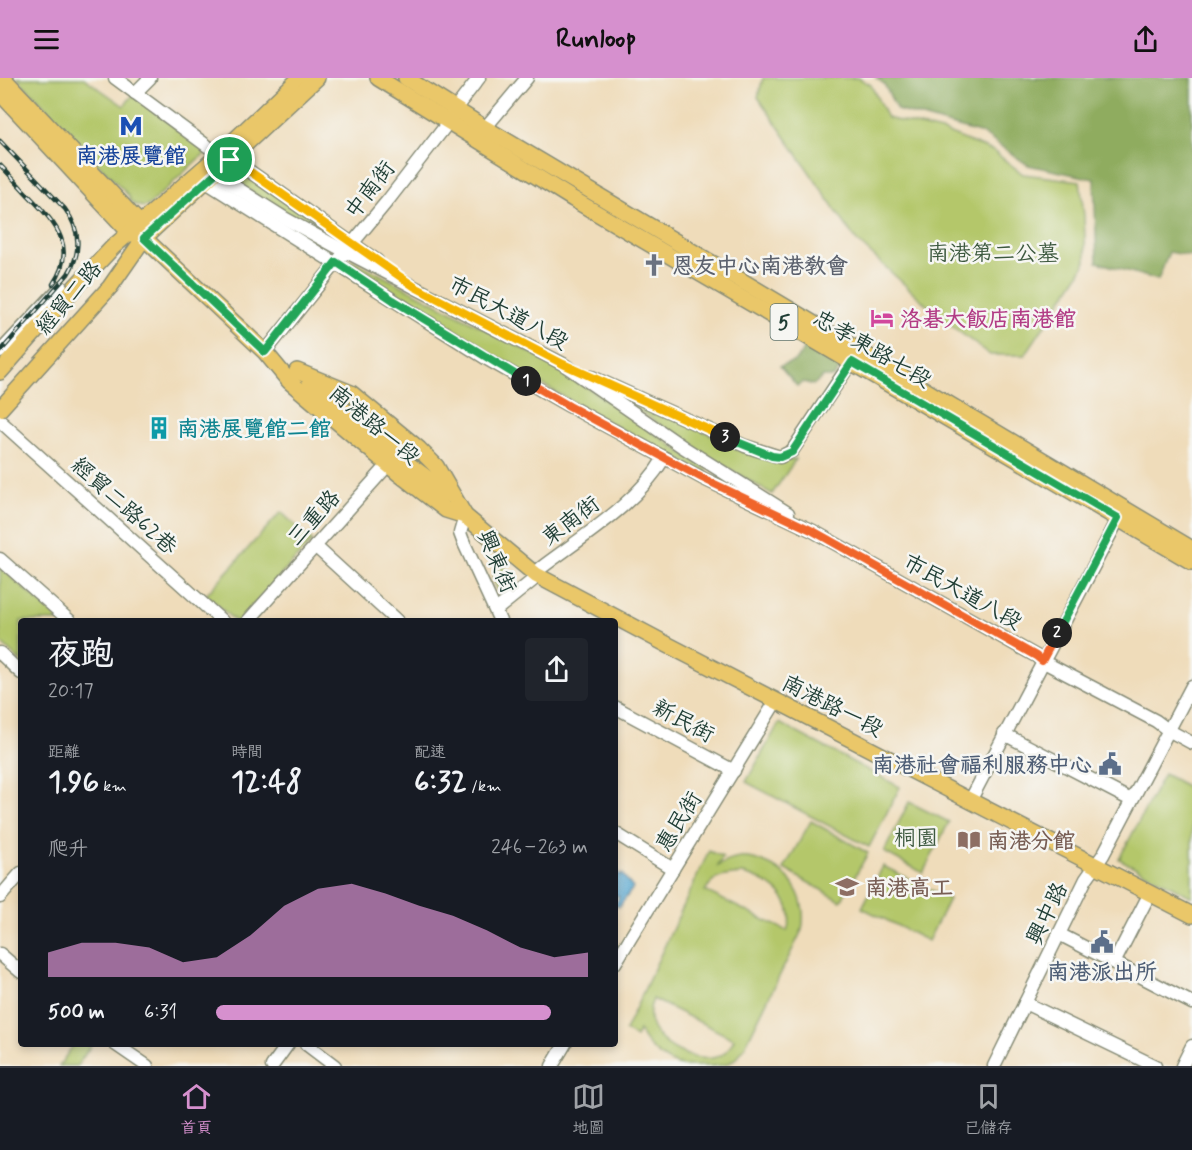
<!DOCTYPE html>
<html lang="zh-TW">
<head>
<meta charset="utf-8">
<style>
  body { margin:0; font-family:Mynerve,"LXGW WenKai TC",sans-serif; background:#20242c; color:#f1f3f6; height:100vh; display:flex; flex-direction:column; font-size:22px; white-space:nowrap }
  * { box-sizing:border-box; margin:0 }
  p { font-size:20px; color:#9ea1a6 }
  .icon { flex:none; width:33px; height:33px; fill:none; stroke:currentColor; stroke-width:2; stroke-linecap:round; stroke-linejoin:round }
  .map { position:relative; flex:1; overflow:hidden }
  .panel { position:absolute; left:18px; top:540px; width:600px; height:429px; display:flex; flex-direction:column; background:#171b24; border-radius:6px; box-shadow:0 3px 9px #0003 }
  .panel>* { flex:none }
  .pin { position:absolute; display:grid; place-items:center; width:51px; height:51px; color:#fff; margin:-26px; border:3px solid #fff; border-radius:50%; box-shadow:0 2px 6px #0007 }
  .km { position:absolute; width:30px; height:30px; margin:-15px; border-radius:50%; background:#222; color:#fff; font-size:16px; line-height:30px; text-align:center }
  .round { display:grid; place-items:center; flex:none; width:63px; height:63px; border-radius:6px; background:#20242c }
  .summary { display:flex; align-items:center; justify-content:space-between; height:102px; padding:0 30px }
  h1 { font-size:33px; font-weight:700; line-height:45px }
  .metrics { display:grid; grid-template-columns:repeat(3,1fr); gap:9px; height:102px; padding:6px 30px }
  .metrics div { display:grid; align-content:center }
  .metrics b { font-size:30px; font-weight:700 }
  .metrics small { font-size:16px; font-weight:400 }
  .metrics p { font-size:16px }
  .chart { height:168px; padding:12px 30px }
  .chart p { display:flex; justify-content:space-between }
  .chart svg { width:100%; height:108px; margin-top:6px; fill:#d690ce; opacity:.7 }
  ul { padding:0 30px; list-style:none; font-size:20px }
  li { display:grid; grid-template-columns:96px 72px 1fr; align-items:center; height:45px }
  li i { height:15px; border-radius:8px; background:#d690ce }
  header { display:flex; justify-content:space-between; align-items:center; height:78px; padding:0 30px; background:#d690ce; color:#111; font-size:27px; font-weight:700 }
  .dock { display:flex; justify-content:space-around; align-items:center; height:84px; border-top:2px solid #363941; background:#171b24; font-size:16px; color:#9ea1a6 }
  .dock a { display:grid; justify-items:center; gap:3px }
  .dock .on { color:#d690ce }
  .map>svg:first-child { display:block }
  .green { fill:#b4c76b; stroke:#6a8250; stroke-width:1.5; fill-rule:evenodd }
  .forest { fill:#8fac5f; stroke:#57744a; stroke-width:1.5 }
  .water { fill:#54a5cf; stroke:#3a7182; stroke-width:1.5 }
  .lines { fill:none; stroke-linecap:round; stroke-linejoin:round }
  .minor-casing { stroke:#878c77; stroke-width:15 }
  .major-casing { stroke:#878c77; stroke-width:18 }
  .minor { stroke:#fff; stroke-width:12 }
  .major { stroke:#eac769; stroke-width:15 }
  .rail-casing { stroke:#1f3d34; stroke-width:4.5 }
  .rail { stroke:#f6f6f2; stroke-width:2; stroke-dasharray:7; stroke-linecap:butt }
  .split-1-casing { stroke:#fff; stroke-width:12 }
  .split-2-casing { stroke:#fff; stroke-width:12 }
  .split-3-casing { stroke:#fff; stroke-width:12 }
  .split-4-casing { stroke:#fff; stroke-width:12 }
  .split-1 { stroke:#22a559; stroke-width:8 }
  .split-2 { stroke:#f0652b; stroke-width:8 }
  .split-3 { stroke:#22a559; stroke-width:8 }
  .split-4 { stroke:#f5b400; stroke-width:8 }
  .labels { text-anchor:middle; stroke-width:5; stroke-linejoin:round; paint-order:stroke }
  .shield { fill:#f6f6f2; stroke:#60746d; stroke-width:1.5 }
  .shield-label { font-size:21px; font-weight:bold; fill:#1f3d34 }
  .transit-label { font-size:22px; font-weight:bold; fill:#164399; stroke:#f6f6f2 }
  .street-label { font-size:22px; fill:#1f3d34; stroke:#f6f6f2 }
  .park-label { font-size:22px; fill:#3d593f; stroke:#f6f6f2 }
  .worship-label { font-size:22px; font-weight:bold; fill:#5b616d; stroke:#f6f6f2; text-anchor:start }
  .hotel-label { font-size:22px; font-weight:bold; fill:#b23c85; stroke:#f6f6f2; text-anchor:start }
  .culture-label { font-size:22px; font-weight:bold; fill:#0d838f; stroke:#f6f6f2; text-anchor:start }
  .service-label { font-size:22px; font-weight:bold; fill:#4e5e75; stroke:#f6f6f2; text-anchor:end }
  .education-label { font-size:22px; font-weight:bold; fill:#785e54; stroke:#f6f6f2; text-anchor:start }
</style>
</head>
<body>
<header><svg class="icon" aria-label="menu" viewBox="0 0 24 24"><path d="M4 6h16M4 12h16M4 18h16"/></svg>Runloop<svg class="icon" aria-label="share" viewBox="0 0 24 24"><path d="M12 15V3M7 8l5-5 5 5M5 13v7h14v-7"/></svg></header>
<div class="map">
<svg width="1192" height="988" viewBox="0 0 1192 988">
  <rect width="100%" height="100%" fill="#f6f6f2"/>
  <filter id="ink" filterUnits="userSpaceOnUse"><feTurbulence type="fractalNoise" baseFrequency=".0167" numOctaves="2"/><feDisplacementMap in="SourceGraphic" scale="12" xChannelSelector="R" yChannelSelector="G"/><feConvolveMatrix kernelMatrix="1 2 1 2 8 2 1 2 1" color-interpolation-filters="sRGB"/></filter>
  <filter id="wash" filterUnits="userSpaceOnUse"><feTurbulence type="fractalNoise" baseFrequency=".008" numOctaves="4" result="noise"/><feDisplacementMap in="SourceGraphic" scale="24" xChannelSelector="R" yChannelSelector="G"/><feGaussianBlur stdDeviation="1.35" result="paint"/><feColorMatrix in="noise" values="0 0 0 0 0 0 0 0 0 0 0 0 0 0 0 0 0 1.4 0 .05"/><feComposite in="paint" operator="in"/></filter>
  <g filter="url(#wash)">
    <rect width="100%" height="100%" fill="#efdcba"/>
    <g class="green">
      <path d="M17,0H84L124,28L133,17L208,74L198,81L148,128C141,130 130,127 129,118L71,58C62,56 62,51 58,44C48,30 29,13 17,0Z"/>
      <path d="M763,0H859L871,7L887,40L945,54L993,73L1023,96L1080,103L1084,138L1086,183L1079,196L1025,277H990L941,240L856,162L758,19Z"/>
      <path d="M243,91L338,158L334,163L288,138L232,101Z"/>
      <path d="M352,182L543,281L565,294L705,390L707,392V396L628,355L481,272L348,187L349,184Z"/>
      <path d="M619,314L760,379L777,383L796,381L772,416L705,377L616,317Z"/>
      <path d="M281,434L312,463L239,543H235L206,517Z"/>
      <path d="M503,488L515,500L498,513L492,499Z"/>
      <path d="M0,489L61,543H21V584L0,564Z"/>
      <path d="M779,645L900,709L869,769L746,704Z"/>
      <path d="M1164,696L1192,711V819L1119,781Z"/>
      <path d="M909,724L949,744L923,795L884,774Z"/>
      <path d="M811,743L868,775L841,823L784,791Z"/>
      <path d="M709,773L723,779L718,788C725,784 732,781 740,780C752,779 762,783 772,788C796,801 807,825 802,852L743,972C731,988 725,988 706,988C698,988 690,988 682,988C664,984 646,969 639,952L636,959L625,953ZM743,796C764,801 789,815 790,839C790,844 788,848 787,853L705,813C714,797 727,797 743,796ZM653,921L734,961C731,967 727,975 719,978C697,987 661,969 652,948C648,938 649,930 653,921Z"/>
      <path d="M883,788L949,821L928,863L862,830Z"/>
      <path d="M74,966H92L77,988H59Z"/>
    </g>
    <g class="forest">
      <path d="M876,0H1192V178L1169,174L1158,202L1097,184L1094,101L1028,87L983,56L897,32L884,6Z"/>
      <path d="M806,269L840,290L834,299H823L813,307L804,304L797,308L780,288L795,283Z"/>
    </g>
    <path class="water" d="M615,791L620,798L622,796L633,810L619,829L615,827L619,819L615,817Z"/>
  </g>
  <g filter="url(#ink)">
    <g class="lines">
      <g class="minor-casing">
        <g id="minor">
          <path d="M115,0L214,73L242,88L377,183"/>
          <path d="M135,15L150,0"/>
          <path d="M485,50L527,0"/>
          <path d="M207,91L286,141L337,169L563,286L683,369L788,435"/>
          <path d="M198,99L487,281L569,328L702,400L813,453L1036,578L1042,583L1156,643L1168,652L1192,665"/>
          <path d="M0,274L61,209"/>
          <path d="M265,274L336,185L389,121L444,50L455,31L479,0"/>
          <path d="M592,299L745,368L780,379L792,373L852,283"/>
          <path d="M0,343L222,543"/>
          <path d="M465,438L460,455L463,463L500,543"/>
          <path d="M315,468L397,543"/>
          <path d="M0,481L70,543"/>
          <path d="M496,532L532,503L541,490C583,458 637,426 664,380"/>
          <path d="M248,543L388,387L405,359"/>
          <path d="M0,575L21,595"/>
          <path d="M615,629L734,693"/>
          <path d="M1004,656L1131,722"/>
          <path d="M970,723L1122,434"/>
          <path d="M615,755L673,791"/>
          <path d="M0,819L21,795"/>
          <path d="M1059,856L1192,925"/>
          <path d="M0,876L21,894"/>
          <path d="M615,885L776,623"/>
          <path d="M1114,885L1150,815"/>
          <path d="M1025,925L1155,988"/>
          <path d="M115,966L147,988"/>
          <path d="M306,966L335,988"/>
          <path d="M272,988L288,966"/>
          <path d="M552,988L565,966"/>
          <path d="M994,988L1086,801L1103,777L1192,608"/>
          <path d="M1182,988L1192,968"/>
        </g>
      </g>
      <g class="major-casing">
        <g id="major">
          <path d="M3,0L129,134L140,145L142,154"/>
          <path d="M378,0L573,121L1192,484"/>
          <path d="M406,0L485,50L1192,471"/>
          <path d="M0,15L130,155L144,160L265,274L289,303L398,395L446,432L465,438"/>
          <path d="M297,293L351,315L419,371L436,388L465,438L536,497L668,567L1192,837"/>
          <path d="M0,294L76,208L113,169L221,75L300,0"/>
          <path d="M310,303L407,385L450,417"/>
          <path d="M0,331L110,209L144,160L317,0"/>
        </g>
      </g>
      <use href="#minor" class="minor"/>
      <use href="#major" class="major"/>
      <g class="rail-casing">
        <g id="rail">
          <path d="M0,63L65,131C80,151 82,174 68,196L0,274"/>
          <path d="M0,87C11,98 21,110 32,121C57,147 77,170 53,206"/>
        </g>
      </g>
      <use href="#rail" class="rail"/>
    </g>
  </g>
  <g class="lines" filter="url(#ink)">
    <g class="split-1-casing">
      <path id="split-1" d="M230,82L144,160L265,274L336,184L393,222L526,303"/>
    </g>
    <g class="split-2-casing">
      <path id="split-2" d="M526,303L569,328L702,400L813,453L1036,578L1042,583L1057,555"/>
    </g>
    <g class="split-3-casing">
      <path id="split-3" d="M725,359L772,378L780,379L792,374L852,284L1118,440L1057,555"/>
    </g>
    <g class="split-4-casing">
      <path id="split-4" d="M230,82L242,88L415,209L563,286L725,359"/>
    </g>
    <use href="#split-1" class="split-1"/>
    <use href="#split-2" class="split-2"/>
    <use href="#split-3" class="split-3"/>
    <use href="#split-4" class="split-4"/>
  </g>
  <defs>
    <g id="metro-bare" transform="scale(1.8)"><path d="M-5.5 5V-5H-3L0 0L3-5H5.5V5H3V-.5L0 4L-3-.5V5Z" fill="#1a4fb4" stroke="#f6f6f2" stroke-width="2.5" paint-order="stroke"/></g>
    <g id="church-bare" transform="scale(1.8)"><path d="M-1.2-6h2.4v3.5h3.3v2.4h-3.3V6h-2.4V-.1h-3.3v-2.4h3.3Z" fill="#6b7280" stroke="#f6f6f2" stroke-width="2.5" paint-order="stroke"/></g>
    <g id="hotel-bare" transform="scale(1.8)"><path d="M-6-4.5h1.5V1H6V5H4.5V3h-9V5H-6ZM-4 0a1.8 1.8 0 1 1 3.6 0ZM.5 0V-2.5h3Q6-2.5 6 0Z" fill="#d1479c" stroke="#f6f6f2" stroke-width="2.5" paint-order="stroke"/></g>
    <g id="building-bare" transform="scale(1.8)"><path d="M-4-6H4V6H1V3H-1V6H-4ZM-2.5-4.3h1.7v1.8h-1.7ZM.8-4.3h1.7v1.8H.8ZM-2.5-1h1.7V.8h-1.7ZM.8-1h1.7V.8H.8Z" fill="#0f9aa8" stroke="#f6f6f2" stroke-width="2.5" paint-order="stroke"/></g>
    <g id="civic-bare" transform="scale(1.8)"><path d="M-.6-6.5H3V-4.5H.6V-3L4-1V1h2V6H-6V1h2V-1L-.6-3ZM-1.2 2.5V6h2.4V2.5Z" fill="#5c6f8a" stroke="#f6f6f2" stroke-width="2.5" paint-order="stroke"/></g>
    <g id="library-bare" transform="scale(1.8)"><path d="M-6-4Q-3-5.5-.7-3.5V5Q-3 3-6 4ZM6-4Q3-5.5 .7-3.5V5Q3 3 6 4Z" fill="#8d6e63" stroke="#f6f6f2" stroke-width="2.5" paint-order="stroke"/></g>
    <g id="school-bare" transform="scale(1.8)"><path d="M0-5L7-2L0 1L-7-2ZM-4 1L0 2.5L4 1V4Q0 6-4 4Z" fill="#8d6e63" stroke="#f6f6f2" stroke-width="2.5" paint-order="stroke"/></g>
  </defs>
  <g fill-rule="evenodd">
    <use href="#metro-bare" x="131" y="48"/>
    <use href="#church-bare" x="654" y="187"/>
    <use href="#hotel-bare" x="882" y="240"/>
    <use href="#building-bare" x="159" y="350"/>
    <use href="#civic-bare" x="1110" y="686"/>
    <use href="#library-bare" x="969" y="762"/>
    <use href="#school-bare" x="847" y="809"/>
    <use href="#civic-bare" x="1102" y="864"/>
  </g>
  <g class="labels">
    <rect class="shield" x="770.5" y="226" width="27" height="36" rx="4.5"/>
    <g class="shield-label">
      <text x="784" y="251">5</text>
    </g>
    <g class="transit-label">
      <text x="131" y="85">南港展覽館</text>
    </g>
    <g class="street-label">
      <text transform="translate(369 111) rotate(-52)" y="8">中南街</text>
      <text transform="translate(68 219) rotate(-50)" y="8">經貿二路</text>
      <text transform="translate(509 234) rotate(28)" y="8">市民大道八段</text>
      <text transform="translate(873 270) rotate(30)" y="8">忠孝東路七段</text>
      <text transform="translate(375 346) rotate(40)" y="8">南港路一段</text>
      <text transform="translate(125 427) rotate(42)" y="8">經貿二路62巷</text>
      <text transform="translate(313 439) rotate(-48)" y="8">三重路</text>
      <text transform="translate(570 442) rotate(-37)" y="8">東南街</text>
      <text transform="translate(498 483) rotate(67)" y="8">興東街</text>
      <text transform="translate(963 513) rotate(29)" y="8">市民大道八段</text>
      <text transform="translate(833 627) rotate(27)" y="8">南港路一段</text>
      <text transform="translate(684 642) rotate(28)" y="8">新民街</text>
      <text transform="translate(678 743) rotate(-58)" y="8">惠民街</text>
      <text transform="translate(1046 835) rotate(-64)" y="8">興中路</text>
    </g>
    <g class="park-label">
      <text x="993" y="182">南港第二公墓</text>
      <text x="916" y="767">桐園</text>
    </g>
    <g class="worship-label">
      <text x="672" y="195">恩友中心南港教會</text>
    </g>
    <g class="hotel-label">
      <text x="900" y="248">洛碁大飯店南港館</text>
    </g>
    <g class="culture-label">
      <text x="177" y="358">南港展覽館二館</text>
    </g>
    <g class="service-label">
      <text x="1092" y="694">南港社會福利服務中心</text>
      <text x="1102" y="901" text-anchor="middle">南港派出所</text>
    </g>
    <g class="education-label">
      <text x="987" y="770">南港分館</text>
      <text x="865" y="817">南港高工</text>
    </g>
  </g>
</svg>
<div class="pin" style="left:230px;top:82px;background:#1e9e55"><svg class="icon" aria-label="arrive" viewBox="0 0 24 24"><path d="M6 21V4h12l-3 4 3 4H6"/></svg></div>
<b class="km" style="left:526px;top:303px">1</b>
<b class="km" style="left:1057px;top:555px">2</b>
<b class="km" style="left:725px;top:359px">3</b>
<section class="panel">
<div class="summary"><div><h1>夜跑</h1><p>20:17</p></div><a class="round"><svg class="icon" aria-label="share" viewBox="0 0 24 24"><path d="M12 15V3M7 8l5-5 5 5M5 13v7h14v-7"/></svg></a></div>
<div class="metrics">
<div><p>距離</p><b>1.96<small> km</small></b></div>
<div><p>時間</p><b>12:48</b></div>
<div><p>配速</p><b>6:32<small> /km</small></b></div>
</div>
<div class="chart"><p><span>爬升</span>246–263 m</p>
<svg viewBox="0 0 160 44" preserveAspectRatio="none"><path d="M0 44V34L10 30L20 30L30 32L40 38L50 36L60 27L70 15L80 8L90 6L100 10L110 15L120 19L130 25L140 32L150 36L160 34V44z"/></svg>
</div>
<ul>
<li><b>500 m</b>6:31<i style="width:90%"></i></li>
</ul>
</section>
</div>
<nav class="dock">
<a class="on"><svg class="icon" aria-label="home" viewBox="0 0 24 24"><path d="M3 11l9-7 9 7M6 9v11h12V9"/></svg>首頁</a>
<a><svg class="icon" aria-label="map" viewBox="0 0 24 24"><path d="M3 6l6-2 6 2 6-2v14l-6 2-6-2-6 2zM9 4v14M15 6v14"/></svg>地圖</a>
<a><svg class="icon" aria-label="saved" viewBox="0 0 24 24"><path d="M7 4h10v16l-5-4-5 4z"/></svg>已儲存</a>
</nav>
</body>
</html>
